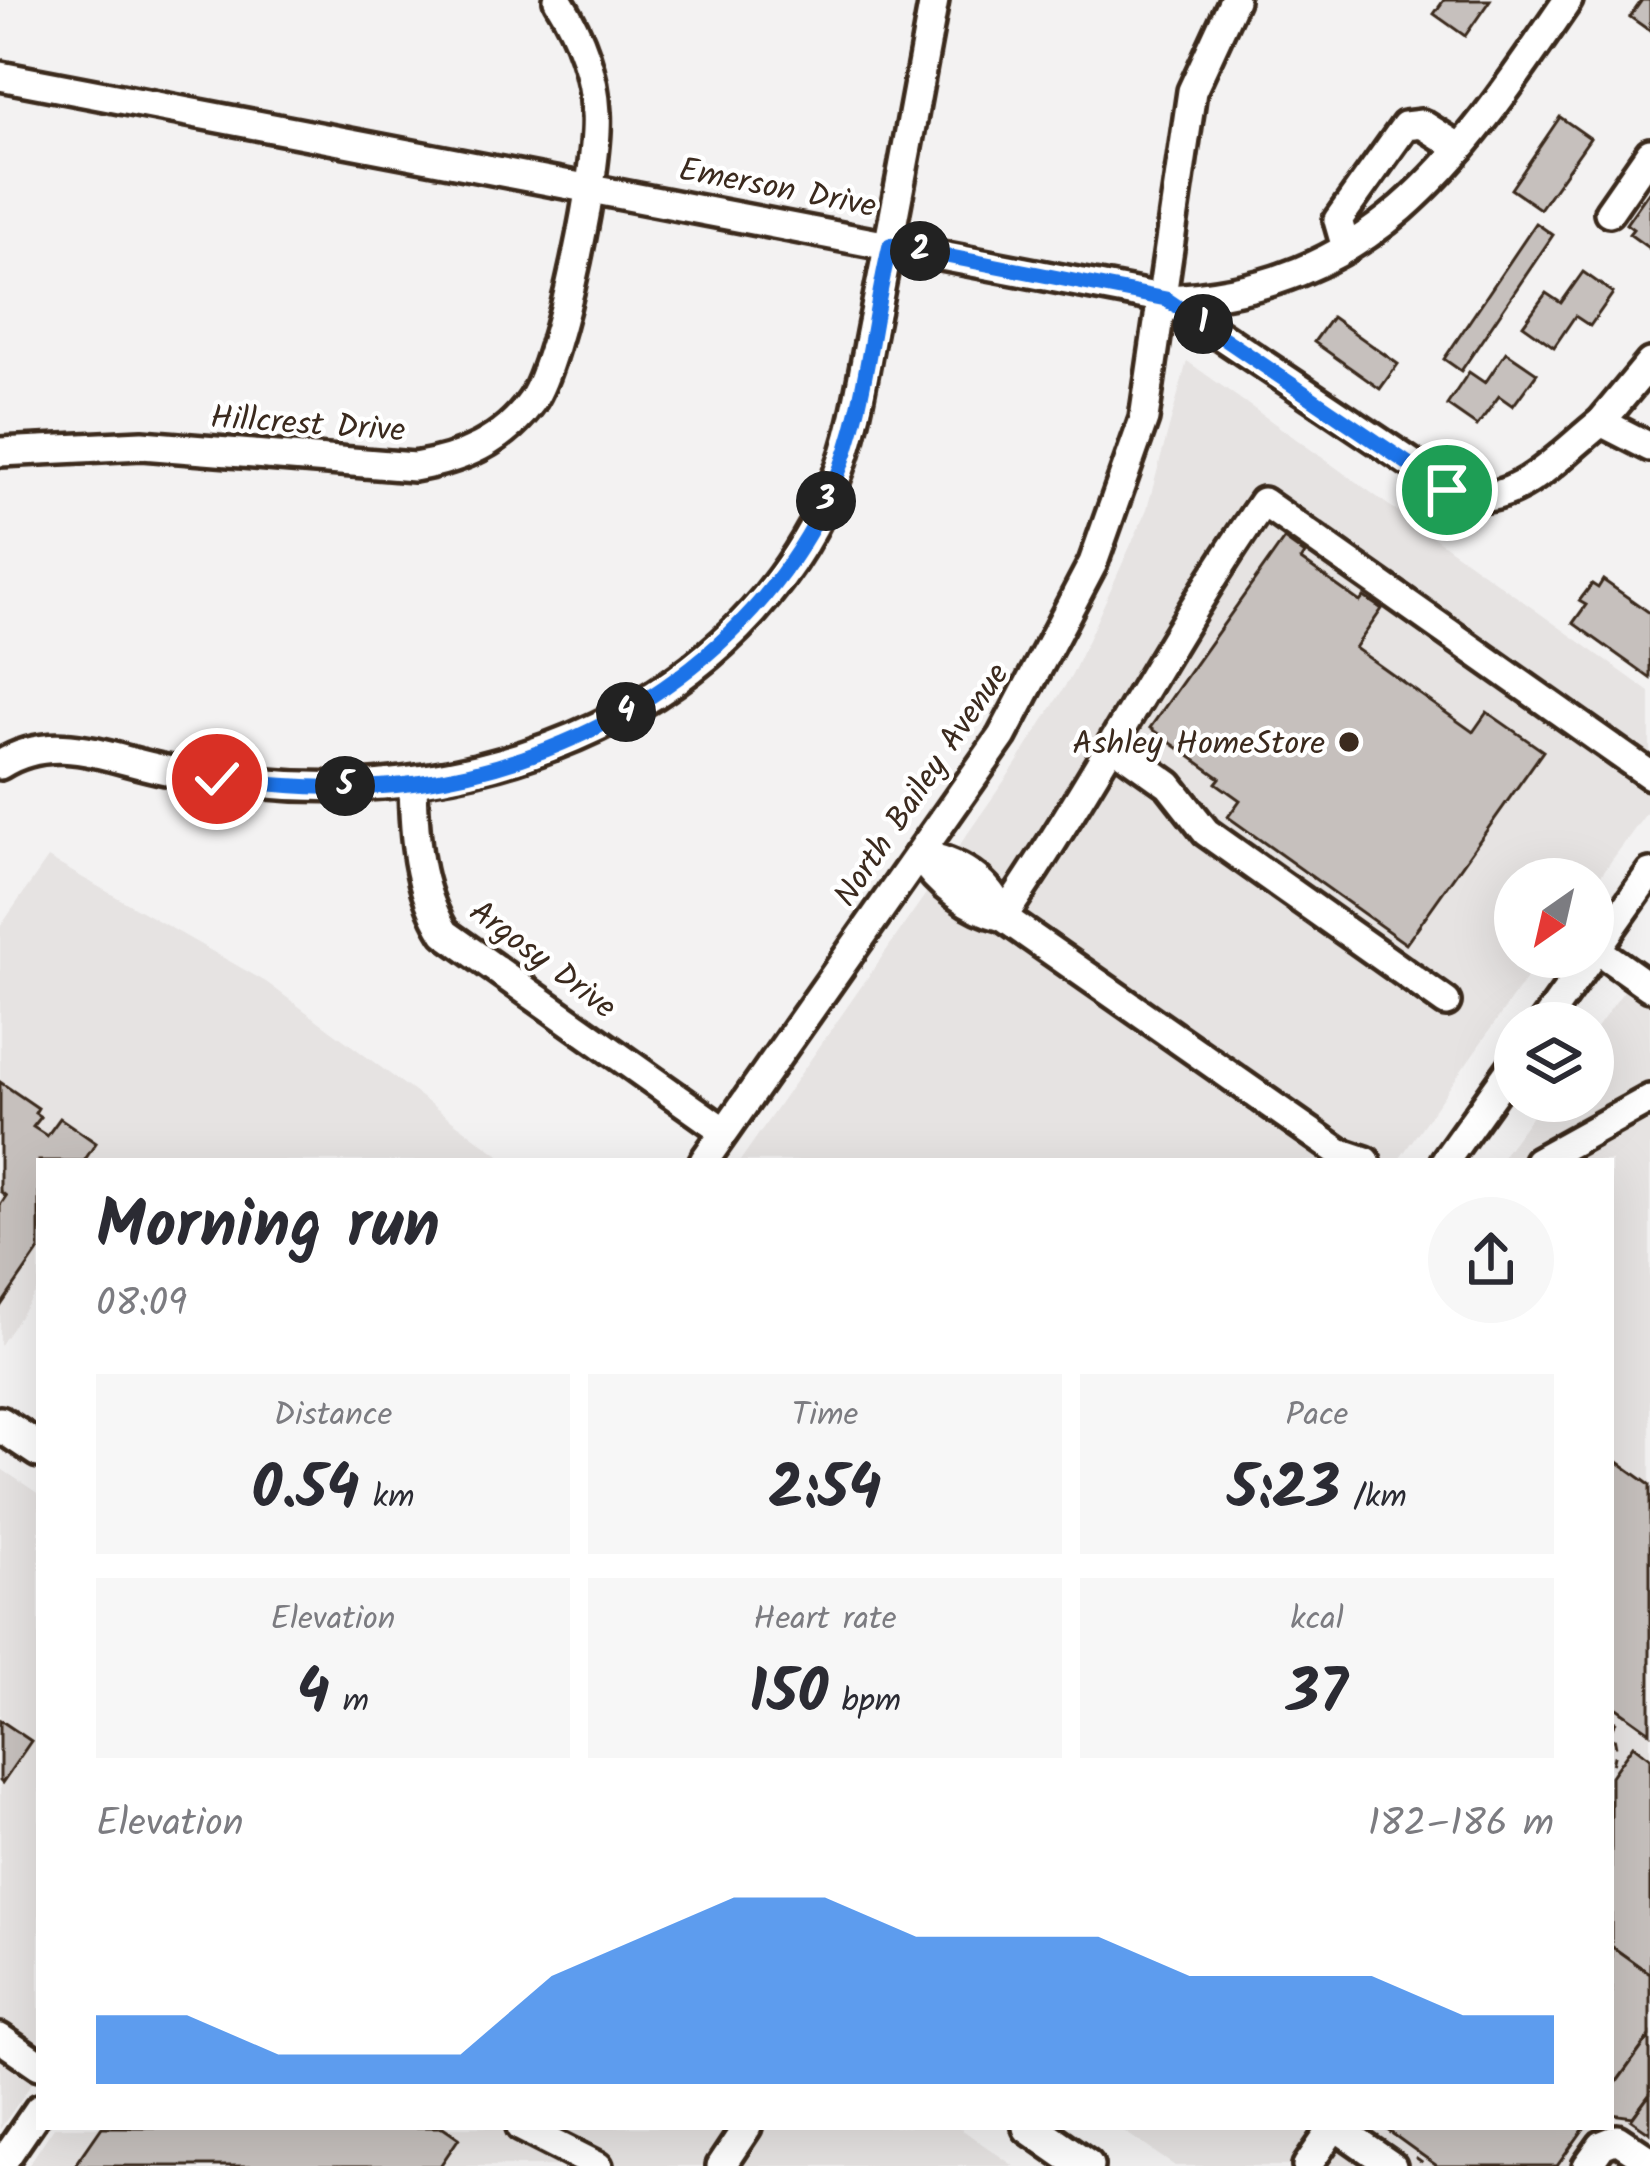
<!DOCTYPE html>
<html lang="en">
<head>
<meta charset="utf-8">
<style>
  body { margin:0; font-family:Kalam,sans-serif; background:#f7f7f7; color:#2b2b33; height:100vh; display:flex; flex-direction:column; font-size:45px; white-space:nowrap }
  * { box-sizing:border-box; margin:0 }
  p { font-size:39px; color:#7c7c81 }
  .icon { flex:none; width:66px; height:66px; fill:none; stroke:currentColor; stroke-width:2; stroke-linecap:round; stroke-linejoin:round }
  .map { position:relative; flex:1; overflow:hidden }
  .drawer { position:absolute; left:36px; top:1158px; width:1578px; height:972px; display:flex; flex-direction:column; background:#fff; border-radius:0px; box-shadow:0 12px 48px #0002 }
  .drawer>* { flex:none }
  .needle { width:78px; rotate:214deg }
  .tools { position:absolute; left:1494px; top:858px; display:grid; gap:24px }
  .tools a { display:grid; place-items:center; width:120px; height:120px; border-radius:50%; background:#fff; box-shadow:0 12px 48px #0002; font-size:60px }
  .pin { position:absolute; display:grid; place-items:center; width:102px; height:102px; color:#fff; margin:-51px; border:6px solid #fff; border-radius:50%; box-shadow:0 3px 12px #0007 }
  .km { position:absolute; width:60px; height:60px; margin:-30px; border-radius:50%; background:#222; color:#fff; font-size:33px; line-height:60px; text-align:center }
  .round { display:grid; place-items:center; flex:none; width:126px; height:126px; border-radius:63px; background:#f7f7f7 }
  .summary { display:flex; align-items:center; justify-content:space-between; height:204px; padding:0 60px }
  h1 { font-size:66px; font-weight:800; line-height:90px }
  .metrics { display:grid; grid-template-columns:repeat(3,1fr); gap:18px; height:204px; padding:12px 60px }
  .metrics div { display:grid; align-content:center; border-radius:0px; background:#f7f7f7; text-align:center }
  .metrics b { font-size:60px; font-weight:800 }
  .metrics small { font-size:33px; font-weight:400 }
  .metrics p { font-size:33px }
  .chart { height:336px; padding:24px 60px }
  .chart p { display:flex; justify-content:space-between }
  .chart svg { width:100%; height:216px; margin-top:12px; fill:#1a73e8; opacity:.7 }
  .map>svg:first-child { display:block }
  .built { fill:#e6e3e2 }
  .building { fill:#c6c0bd; stroke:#3b2a1e; stroke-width:3 }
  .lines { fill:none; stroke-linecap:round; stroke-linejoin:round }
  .minor-casing { stroke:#3b2a1e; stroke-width:36 }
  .major-casing { stroke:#3b2a1e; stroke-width:42 }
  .path { stroke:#3b2a1e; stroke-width:3; stroke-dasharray:9 9; stroke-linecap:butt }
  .minor { stroke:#fff; stroke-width:27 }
  .major { stroke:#fff; stroke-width:33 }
  .route-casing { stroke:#fff; stroke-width:24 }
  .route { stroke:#1a73e8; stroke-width:15 }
  .poi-dot { fill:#3b2a1e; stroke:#fff; stroke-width:4.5 }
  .labels { text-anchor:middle; stroke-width:9; stroke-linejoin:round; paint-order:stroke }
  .street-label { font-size:33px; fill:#3b2a1e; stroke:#fff }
  .poi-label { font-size:33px; fill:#3b2a1e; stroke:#fff; text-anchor:end }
</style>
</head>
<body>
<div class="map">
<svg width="1650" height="2166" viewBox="0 0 1650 2166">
  <rect width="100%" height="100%" fill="#f3f2f2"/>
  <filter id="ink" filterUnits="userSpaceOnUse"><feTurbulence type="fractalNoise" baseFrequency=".00833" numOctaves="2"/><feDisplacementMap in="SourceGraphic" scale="24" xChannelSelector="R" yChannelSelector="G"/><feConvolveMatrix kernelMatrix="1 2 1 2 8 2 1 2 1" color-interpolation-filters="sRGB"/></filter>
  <g filter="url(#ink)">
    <g class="built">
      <path d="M1187,361L1650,692V808L1593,886V879H1515V957H1541L1398,1161H740L1016,764L1072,675L1147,509Z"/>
      <path d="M48,858L266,982L507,1161H39V1288L0,1346V927Z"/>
      <path d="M1650,955V2166H1175L1118,2127H1611V1161H1499L1543,1101H1593V1033Z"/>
      <path d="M0,1468L39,1494V2073L0,2129Z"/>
      <path d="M54,2127H958L1014,2166H28Z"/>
    </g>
    <g class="building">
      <path d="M1444,0H1490L1465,36L1434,14Z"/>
      <path d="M1642,0H1650V31L1630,17Z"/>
      <path d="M1560,117L1590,138L1540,209L1511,189Z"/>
      <path d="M1650,190V249L1629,234L1633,229L1626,224Z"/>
      <path d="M1536,223L1553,235L1461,371L1444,359Z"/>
      <path d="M1583,272L1613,293L1590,326L1575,316L1554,347L1523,325L1546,293L1561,303Z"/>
      <path d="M1332,317L1398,364L1380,389L1314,342Z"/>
      <path d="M1506,352L1537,373L1513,406L1499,396L1477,426L1447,405L1469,372L1485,383Z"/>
      <path d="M1284,539L1305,554L1301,560L1360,602L1364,597L1382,609L1355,648L1473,732L1487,712L1543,751L1406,944L1228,817L1240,800L1216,783L1220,778L1150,728Z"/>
      <path d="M1603,580L1650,613V678L1573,623L1586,605L1579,601L1592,584L1598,588Z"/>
      <path d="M0,1082L38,1108L35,1113L41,1117L33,1127L47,1136L60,1118L96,1143L84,1161H39V1250L0,1307V1205L6,1196L0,1191Z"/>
      <path d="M1611,1457L1650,1485V1732L1611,1704Z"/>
      <path d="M0,1720L31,1741L2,1783L0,1781Z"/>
      <path d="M1633,1745L1650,1758V1974L1611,1946V1776Z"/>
      <path d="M1611,1946L1650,1974V2036L1611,2090Z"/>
      <path d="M1650,2036V2094L1633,2117L1611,2114V2090Z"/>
      <path d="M1650,2094V2133L1631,2120Z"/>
      <path d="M102,2127H443L459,2138L440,2166H75Z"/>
      <path d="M1383,2127H1585L1557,2166H1437Z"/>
    </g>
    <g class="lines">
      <g class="minor-casing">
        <g id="minor">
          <path d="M0,76L1166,299C1374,290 1461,157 1568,0"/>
          <path d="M1609,212L1650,153"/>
          <path d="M1346,248L1338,220L1405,126L1422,124L1460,148"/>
          <path d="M1166,299L1462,497C1518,506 1560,454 1601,422L1650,447"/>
          <path d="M1601,422L1650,363"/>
          <path d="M0,452L142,445L414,467C462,459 503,442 532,401C560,361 600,164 596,113C594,71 580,35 558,0"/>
          <path d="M1114,746L1169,785L1206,832L1446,1002"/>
          <path d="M0,765C54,730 109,759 166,770C196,776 226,780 256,783C487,807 743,709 835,481C857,428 863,369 875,313C896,209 915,105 934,0"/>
          <path d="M413,783C414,835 417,888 445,933L724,1131"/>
          <path d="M919,855C938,885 969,909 1003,917L1339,1152L1366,1161"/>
          <path d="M919,855C956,860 991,881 1003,917"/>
          <path d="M1003,917C1096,781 1170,636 1263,502L1650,775"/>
          <path d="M1596,949L1650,987"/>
          <path d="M1593,954L1650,873"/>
          <path d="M1544,1023L1591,957"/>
          <path d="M704,1161L1002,736L1093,563L1144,419L1192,91L1234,0"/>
          <path d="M1445,1161L1515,1063"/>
          <path d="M1538,1161L1650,1099"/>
          <path d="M0,2038L39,2065"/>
          <path d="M521,2127L598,2166"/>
          <path d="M1336,2127L1392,2166"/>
          <path d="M0,2166L39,2109"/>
          <path d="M721,2166L747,2127"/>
          <path d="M1307,2166L1334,2127"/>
          <path d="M1587,2166L1602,2145L1617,2139L1650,2161"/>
        </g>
      </g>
      <g class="major-casing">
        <g id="major">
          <path d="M0,1424L39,1450"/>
          <path d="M1030,2127L1086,2166"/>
        </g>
      </g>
      <g class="path">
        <path d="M1611,1720L1616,1747L1611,1770"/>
        <path d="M1611,1728L1623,1712"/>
        <path d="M1415,2157L1428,2166"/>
      </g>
      <use href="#minor" class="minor"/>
      <use href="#major" class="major"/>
    </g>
  </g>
  <g class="lines" filter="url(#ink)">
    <g class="route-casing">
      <path id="route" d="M217,779C283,786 351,792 417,783C593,759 762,651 834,484C866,410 871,323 890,245L1166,299L1447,490"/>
    </g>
    <use href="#route" class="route"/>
  </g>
  <circle class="poi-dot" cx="1349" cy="742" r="12"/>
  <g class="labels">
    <g class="street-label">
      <text transform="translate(778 186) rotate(11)" y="12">Emerson Drive</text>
      <text transform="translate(308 422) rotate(4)" y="12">Hillcrest Drive</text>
      <text transform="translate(920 784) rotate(-56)" y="12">North Bailey Avenue</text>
      <text transform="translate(544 958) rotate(37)" y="12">Argosy Drive</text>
    </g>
    <g class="poi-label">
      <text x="1325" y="754">Ashley HomeStore</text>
    </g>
  </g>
</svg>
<div class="tools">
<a><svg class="needle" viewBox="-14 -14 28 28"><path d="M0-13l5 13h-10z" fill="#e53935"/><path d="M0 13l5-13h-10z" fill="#7c7c81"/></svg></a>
<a><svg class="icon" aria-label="layers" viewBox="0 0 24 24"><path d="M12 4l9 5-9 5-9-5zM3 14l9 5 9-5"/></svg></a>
</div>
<div class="pin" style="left:1447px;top:490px;background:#1e9e55"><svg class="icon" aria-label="arrive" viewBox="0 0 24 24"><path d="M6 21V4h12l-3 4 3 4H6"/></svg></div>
<div class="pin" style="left:217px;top:779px;background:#d93025"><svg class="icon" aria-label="check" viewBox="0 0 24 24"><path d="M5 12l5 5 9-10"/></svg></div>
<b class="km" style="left:1203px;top:324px">1</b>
<b class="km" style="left:920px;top:251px">2</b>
<b class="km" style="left:826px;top:501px">3</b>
<b class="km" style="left:626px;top:712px">4</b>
<b class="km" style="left:345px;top:786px">5</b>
<section class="drawer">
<div class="summary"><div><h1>Morning run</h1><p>08:09</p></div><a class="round"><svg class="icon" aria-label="share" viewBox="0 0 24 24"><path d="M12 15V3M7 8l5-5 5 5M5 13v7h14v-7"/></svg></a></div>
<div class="metrics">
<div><p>Distance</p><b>0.54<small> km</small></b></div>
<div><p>Time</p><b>2:54</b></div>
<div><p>Pace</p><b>5:23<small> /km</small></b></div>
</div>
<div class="metrics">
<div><p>Elevation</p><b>4<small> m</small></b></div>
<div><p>Heart rate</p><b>150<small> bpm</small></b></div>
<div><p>kcal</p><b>37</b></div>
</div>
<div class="chart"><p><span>Elevation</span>182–186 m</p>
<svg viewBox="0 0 160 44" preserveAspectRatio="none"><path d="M0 44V30L10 30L20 38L30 38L40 38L50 22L60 14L70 6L80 6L90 14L100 14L110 14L120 22L130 22L140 22L150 30L160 30V44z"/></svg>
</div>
</section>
</div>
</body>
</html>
